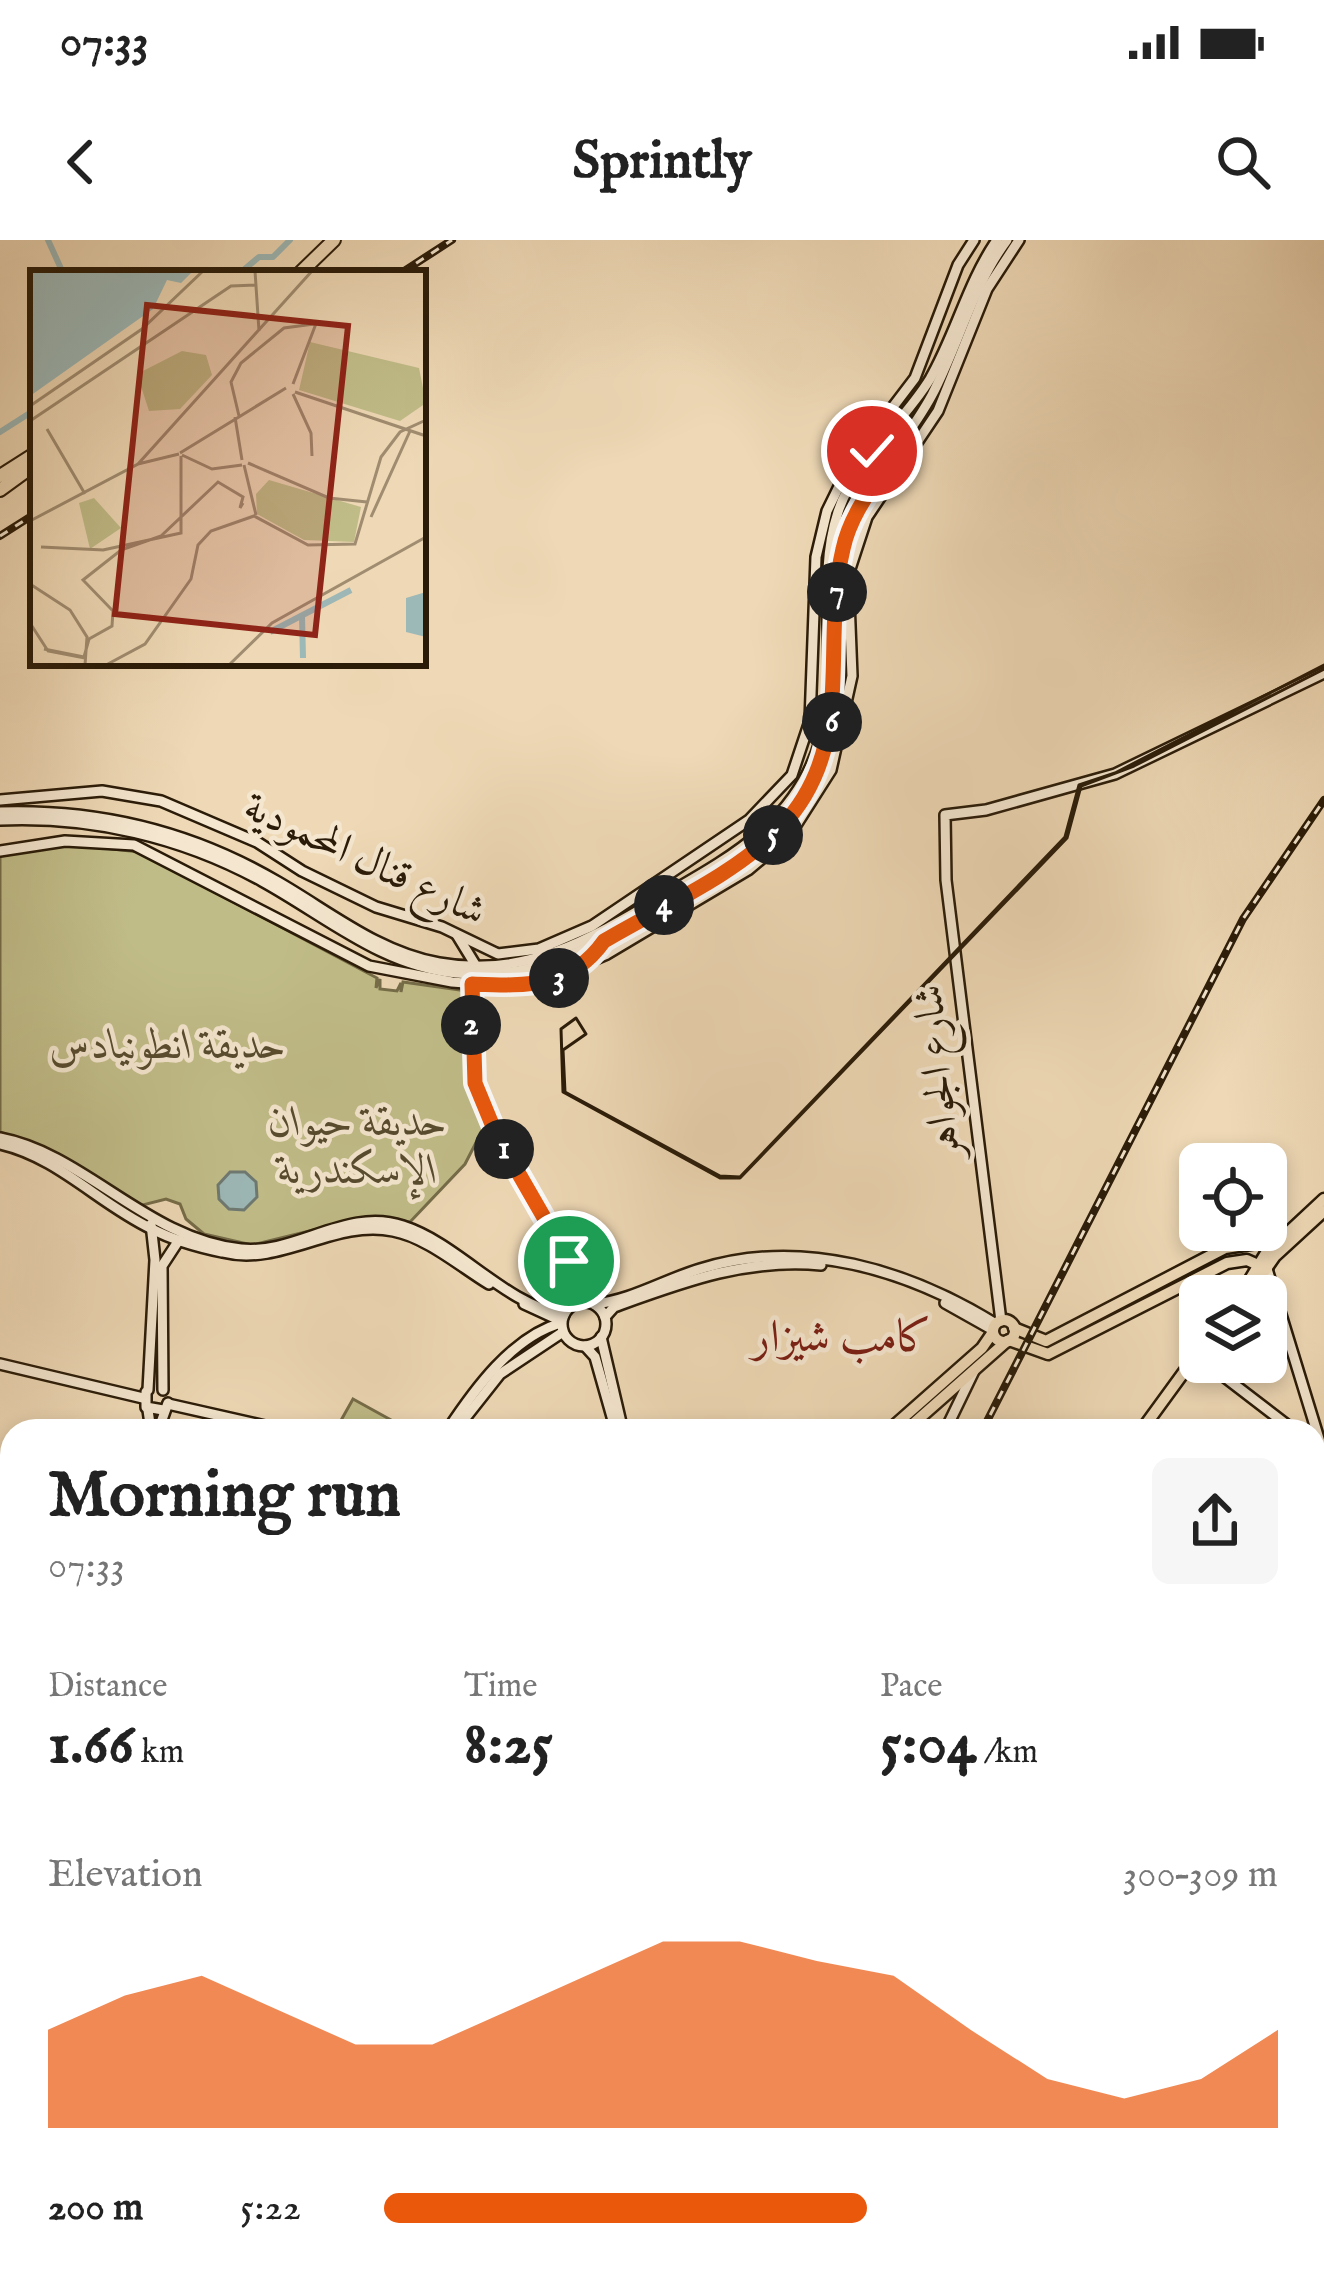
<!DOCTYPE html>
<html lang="en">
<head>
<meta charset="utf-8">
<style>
  body { margin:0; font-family:"IM FELL English",Amiri,serif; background:#f6f6f6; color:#222; height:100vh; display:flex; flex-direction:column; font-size:45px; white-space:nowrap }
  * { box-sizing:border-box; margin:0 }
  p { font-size:39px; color:#767676 }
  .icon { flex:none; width:66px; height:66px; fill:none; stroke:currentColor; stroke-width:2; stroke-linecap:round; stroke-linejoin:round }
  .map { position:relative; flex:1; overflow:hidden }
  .drawer { position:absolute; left:0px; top:1179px; width:1326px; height:861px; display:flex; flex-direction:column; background:#fff; border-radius:36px 36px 0 0; box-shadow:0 6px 18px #0003 }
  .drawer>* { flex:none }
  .fabs { position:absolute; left:1179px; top:903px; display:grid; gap:24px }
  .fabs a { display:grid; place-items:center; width:108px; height:108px; border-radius:18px; background:#fff; box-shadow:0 6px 18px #0003; font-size:60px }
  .pin { position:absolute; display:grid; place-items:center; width:102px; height:102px; color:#fff; margin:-51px; border:6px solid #fff; border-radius:50%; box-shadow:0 3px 12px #0007 }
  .km { position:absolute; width:60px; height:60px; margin:-30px; border-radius:50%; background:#222; color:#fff; font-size:33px; line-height:60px; text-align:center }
  .round { display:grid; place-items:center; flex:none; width:126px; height:126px; border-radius:18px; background:#f6f6f6 }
  .headline { display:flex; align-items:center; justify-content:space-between; height:204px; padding:0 48px }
  h1 { font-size:66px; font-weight:800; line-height:90px }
  .stats { display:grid; grid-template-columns:repeat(3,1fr); gap:18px; height:204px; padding:12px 48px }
  .stats div { display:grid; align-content:center }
  .stats b { font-size:60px; font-weight:800 }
  .stats small { font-size:33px; font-weight:400 }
  .stats p { font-size:33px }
  .chart { height:336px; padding:24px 48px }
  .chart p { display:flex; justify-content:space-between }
  .chart svg { width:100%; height:216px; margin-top:12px; fill:#ea580c; opacity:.7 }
  ul { padding:0 48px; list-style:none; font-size:39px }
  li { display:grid; grid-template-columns:192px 144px 1fr; align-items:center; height:90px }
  li i { height:30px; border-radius:15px; background:#ea580c }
  .status { display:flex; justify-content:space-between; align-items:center; height:84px; padding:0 60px; background:#fff; direction:ltr }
  .status svg { height:33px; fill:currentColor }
  header { display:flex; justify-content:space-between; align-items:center; height:156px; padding:0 48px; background:#fff; font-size:54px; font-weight:800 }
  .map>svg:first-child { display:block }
  .green { fill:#c0bc88; stroke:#756c48; stroke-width:3 }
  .water { fill:#9cb8b7; stroke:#6e7971; stroke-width:3 }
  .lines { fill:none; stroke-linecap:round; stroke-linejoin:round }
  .canal { stroke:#9cb8b7; stroke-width:6 }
  .secondary-casing { stroke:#2a1b08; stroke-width:14 }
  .primary-casing { stroke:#2a1b08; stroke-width:15 }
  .highway-casing { stroke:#2a1b08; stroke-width:16 }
  .secondary { stroke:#f4e6cf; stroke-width:9 }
  .primary { stroke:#eed8b5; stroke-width:10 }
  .highway { stroke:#eed8b5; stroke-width:12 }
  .tram { stroke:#2a1b08; stroke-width:3 }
  .rail-casing { stroke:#2a1b08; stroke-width:8 }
  .rail { stroke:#f4e6cf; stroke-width:3; stroke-dasharray:9; stroke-linecap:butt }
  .route-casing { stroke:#fff; stroke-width:24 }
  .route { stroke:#ea580c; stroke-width:15 }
  .labels { text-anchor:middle; stroke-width:9; stroke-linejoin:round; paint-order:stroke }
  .street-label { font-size:42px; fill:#2a1b08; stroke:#f4e6cf }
  .park-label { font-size:42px; font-style:italic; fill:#574b2e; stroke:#f4e6cf }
  .neighbourhood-label { font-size:45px; fill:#7a1f14; stroke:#f4e6cf }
  .inset-river { fill:none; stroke:#9cb8b7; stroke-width:6 }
  .inset-road { fill:none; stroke:#a08c70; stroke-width:3 }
  .view { fill:#8f2418; fill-opacity:0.15; stroke:#8f2418; stroke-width:6 }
  .inset-edge { fill:none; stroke:#2a1b08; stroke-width:6 }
</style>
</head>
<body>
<div class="status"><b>07:33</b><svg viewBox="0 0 49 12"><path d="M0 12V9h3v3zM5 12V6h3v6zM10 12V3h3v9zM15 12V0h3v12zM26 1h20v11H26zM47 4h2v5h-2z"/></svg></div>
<header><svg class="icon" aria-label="back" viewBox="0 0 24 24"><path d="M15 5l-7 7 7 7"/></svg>Sprintly<svg class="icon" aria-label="search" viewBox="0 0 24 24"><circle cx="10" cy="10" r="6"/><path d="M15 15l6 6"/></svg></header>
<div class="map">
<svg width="1324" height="2039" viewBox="0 0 1324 2039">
  <rect width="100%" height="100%" fill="#eed8b5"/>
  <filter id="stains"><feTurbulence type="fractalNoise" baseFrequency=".00167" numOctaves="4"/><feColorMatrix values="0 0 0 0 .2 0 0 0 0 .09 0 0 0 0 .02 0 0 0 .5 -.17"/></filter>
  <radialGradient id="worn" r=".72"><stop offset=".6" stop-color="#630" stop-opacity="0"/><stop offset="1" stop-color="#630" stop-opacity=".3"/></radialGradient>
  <g class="green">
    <path d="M69,604L139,612L377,738L376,748L380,739V749L397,751L401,743V752L403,742L467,751L466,826L483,889L465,924L410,982L358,979L252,1005L204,994L186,979L180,964L166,959L139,966L45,908L0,892V615Z"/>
    <path d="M353,1159L411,1191H335Z"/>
    <path d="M1314,1428L1324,1448V1611L1314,1620Z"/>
    <path d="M0,1528L12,1531V1884L0,1882Z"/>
  </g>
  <path class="water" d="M230,932H245L256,942L257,957L244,970L229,969L219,959L218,945Z"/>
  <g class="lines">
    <g class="canal">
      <path d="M48,0L63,33"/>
      <path d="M240,33L259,17H273L290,0"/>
      <path d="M0,192L33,171"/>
    </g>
    <g class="secondary-casing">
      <g id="secondary">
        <path d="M0,560L102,551L161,561L257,602L302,631L376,667L442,687L498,714L539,709L592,686L749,580L792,535L810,481L816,317L827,271L851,222L915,138L958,25L974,0"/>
        <path d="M0,572C98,569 193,592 278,642C330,672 378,712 439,723C527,739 594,697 667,654C735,615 799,579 821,498C841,424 814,345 838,272C856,218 901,186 930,139C956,94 967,44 997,0"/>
        <path d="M0,580C91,576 182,597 262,641C326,676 381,726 457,733C538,742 600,703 667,663C734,623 801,589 826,510C848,440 823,363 847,294C865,243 907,202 932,155C959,104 972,47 1007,0"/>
        <path d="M0,611L65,601L134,605L369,726L452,742L528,748L607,714L748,630L789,596L831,530L852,436L848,335L867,277L938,171L987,49L1019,0"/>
        <path d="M457,695L476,726"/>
        <path d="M472,744L475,843L496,894L578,1037L582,1062"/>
        <path d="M0,898C85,914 147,999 241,1009C296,1015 347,967 403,986C459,1004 504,1064 564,1075"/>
        <path d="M0,904C58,917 99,964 152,989C173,1000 198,1007 222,1012C282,1027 333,979 393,991C426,997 461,1027 489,1044"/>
        <path d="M1267,1029L1324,1215"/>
        <circle cx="584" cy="1084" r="22"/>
        <path d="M945,1063L993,1090"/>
        <path d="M524,1064L561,1081"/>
        <path d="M594,1064C630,1061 666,1039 700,1029C802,997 908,1030 996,1084"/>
        <path d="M605,1077L614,1067C683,1042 746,1018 821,1025"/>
        <path d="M1001,1081L946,640L945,575L986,570L1115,534L1324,433"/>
        <path d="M601,1097L623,1191"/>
        <path d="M585,1106L595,1117L616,1191"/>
        <path d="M1205,1122L1295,1191"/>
        <path d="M0,1124L143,1158"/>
        <path d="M148,1150L155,1020L151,984"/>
        <path d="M163,1150L162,1026L179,1000"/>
        <path d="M146,1152V1167L163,1170"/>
        <path d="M168,1164L287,1191"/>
        <path d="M148,1170L151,1191"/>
        <path d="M158,1191L168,1163"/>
        <path d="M447,1191C474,1150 512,1097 561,1083"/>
        <path d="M455,1191L500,1134L563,1092"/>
        <path d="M945,1191L974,1131"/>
        <path d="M0,1255L12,1258"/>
        <path d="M1314,1633L1324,1624"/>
        <path d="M1314,1653L1324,1645"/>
        <path d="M1314,1784L1324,1776"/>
        <path d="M0,1894L12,1896"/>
        <path d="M586,2028L588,2039"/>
        <path d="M594,2028L596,2039"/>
        <path d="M317,2039L342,2028"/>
        <path d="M538,2039L545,2028"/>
        <path d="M834,2039L846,2028"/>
        <path d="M854,2039L867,2028"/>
        <path d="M1011,2039L1024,2028"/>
      </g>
    </g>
    <g class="primary-casing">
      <g id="primary">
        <path d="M1240,1056L1266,1013L1324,959"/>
        <path d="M1247,1056L1275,1016L1324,971"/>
        <circle cx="1004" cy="1091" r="11"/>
        <path d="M1014,1088L1046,1101L1225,1008L1277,1000"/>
        <path d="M1009,1100L1048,1114L1227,1023L1247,1020L1267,1029"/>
        <path d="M888,1191L982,1108L993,1092"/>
        <path d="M905,1191L1007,1101"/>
        <path d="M1141,1191L1200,1110"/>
        <path d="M0,1511L12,1513"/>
        <path d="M0,1523L12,1525"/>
        <path d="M209,2039L212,2028"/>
        <path d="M221,2039L223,2028"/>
        <path d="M513,2039L521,2028"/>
      </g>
    </g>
    <g class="highway-casing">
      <g id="highway">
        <path d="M300,33L334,0"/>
        <path d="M0,236L33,215"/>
        <path d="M0,250L33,226"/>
        <path d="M1314,1914L1324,1900"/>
        <path d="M1314,1947L1324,1938"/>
        <path d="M1215,2039L1225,2028"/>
        <path d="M1231,2039L1241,2028"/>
      </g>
    </g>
    <use href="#secondary" class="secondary"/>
    <use href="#primary" class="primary"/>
    <use href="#highway" class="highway"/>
    <path class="tram" d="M1324,425L1115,533L1079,545L1065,597L740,937L720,936L565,852L563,810L586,794L576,778L561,789L563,852L720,938H740L1067,598L1081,546L1134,526L1324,429"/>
    <g class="rail-casing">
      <g id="rail">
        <path d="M401,33L452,0"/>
        <path d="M0,296L33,275"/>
        <path d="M982,1191L1243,679L1324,560"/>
        <path d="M366,2039L384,2028"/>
      </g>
    </g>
    <use href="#rail" class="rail"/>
  </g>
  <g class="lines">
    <g class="route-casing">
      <path id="route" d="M569,1021L496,894L475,843L472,744C525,746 570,749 604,701C661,667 734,636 781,587C858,506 820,406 843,309C850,276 871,249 890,221H878L872,211"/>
    </g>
    <use href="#route" class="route"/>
  </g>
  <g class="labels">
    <g class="street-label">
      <text transform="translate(366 617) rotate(25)" y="15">شارع قنال المحمودية</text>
      <text transform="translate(935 832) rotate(-96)" y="15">شارع الجواهر</text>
    </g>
    <g class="park-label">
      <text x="168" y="818">حديقة انطونيادس</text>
      <text x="358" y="895">حديقة حيوان<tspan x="358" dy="48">الإسكندرية</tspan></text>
    </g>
    <g class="neighbourhood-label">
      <text x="842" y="1111">كامب شيزار</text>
    </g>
  </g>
  <g transform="translate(30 30)">
    <rect width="396" height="396" fill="#eed8b5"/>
    <path d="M280,72L389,98L396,133L370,151L269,120ZM152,81L176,85L182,105L150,139L119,141L107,104ZM239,210L331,237L324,272L274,270L227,244L226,224ZM64,228L91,258L60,279L49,233Z" fill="#c0bc88"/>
    <path d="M0,1H163L151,13L137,10L123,39L0,126ZM396,322V367L376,362V328Z" fill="#9cb8b7"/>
    <path class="inset-river" d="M272,346L273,388M240,362L321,320"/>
    <path class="inset-road" d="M225,1L229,61M263,114L287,51M265,122L396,166M263,124L281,163L282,186M0,136L112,59L173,1M209,146L201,112L211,93L254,58L284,54M205,147L212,190M0,151L201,16L227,15M17,159L55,224M150,183L256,118M152,185L182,199L212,195M218,193L299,228L337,232M108,194L149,184M214,195L226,245M341,247L380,161M0,251L108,194L282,1M11,277L74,280M73,280L151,263V186M0,314L40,340L57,367L55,395M0,353L18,381L55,388M14,379L54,387L59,369L82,356L83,341L53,310L91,280L131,266L188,212L213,227L210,238L213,233M76,395L115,374L161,309L168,275L181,261L224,246L278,275L325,274L351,187L370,162L396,150M199,395L242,353L396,267"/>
    <path class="view" d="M117,35L318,56L285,365L85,344Z"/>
    <rect width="396" height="396" class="inset-edge"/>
  </g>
  <rect width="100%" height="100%" filter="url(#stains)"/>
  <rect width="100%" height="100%" fill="url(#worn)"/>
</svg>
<div class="fabs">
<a><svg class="icon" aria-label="locate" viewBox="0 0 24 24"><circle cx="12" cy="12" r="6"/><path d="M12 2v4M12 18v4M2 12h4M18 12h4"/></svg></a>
<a><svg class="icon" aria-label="layers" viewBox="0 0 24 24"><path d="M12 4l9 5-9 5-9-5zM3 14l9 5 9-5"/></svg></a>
</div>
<div class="pin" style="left:569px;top:1021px;background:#1e9e55"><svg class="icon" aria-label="arrive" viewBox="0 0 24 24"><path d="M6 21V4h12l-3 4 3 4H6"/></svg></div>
<div class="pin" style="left:872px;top:211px;background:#d93025"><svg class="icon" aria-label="check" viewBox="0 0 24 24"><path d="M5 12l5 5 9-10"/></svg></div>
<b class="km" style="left:504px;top:909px">1</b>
<b class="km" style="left:471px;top:785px">2</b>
<b class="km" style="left:559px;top:738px">3</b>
<b class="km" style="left:664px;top:665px">4</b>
<b class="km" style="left:773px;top:595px">5</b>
<b class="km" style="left:832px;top:482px">6</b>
<b class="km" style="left:837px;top:352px">7</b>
<section class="drawer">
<div class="headline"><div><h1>Morning run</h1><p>07:33</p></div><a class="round"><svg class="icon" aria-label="share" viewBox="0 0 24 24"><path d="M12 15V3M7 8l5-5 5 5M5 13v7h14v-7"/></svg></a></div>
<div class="stats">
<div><p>Distance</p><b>1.66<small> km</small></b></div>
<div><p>Time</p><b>8:25</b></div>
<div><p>Pace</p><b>5:04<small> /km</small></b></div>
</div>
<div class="chart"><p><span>Elevation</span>300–309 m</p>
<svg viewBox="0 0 160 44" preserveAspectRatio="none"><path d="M0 44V24L10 17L20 13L30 20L40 27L50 27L60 20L70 13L80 6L90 6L100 10L110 13L120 24L130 34L140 38L150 34L160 24V44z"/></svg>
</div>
<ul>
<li><b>200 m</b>5:22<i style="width:54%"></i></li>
</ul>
</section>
</div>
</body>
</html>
